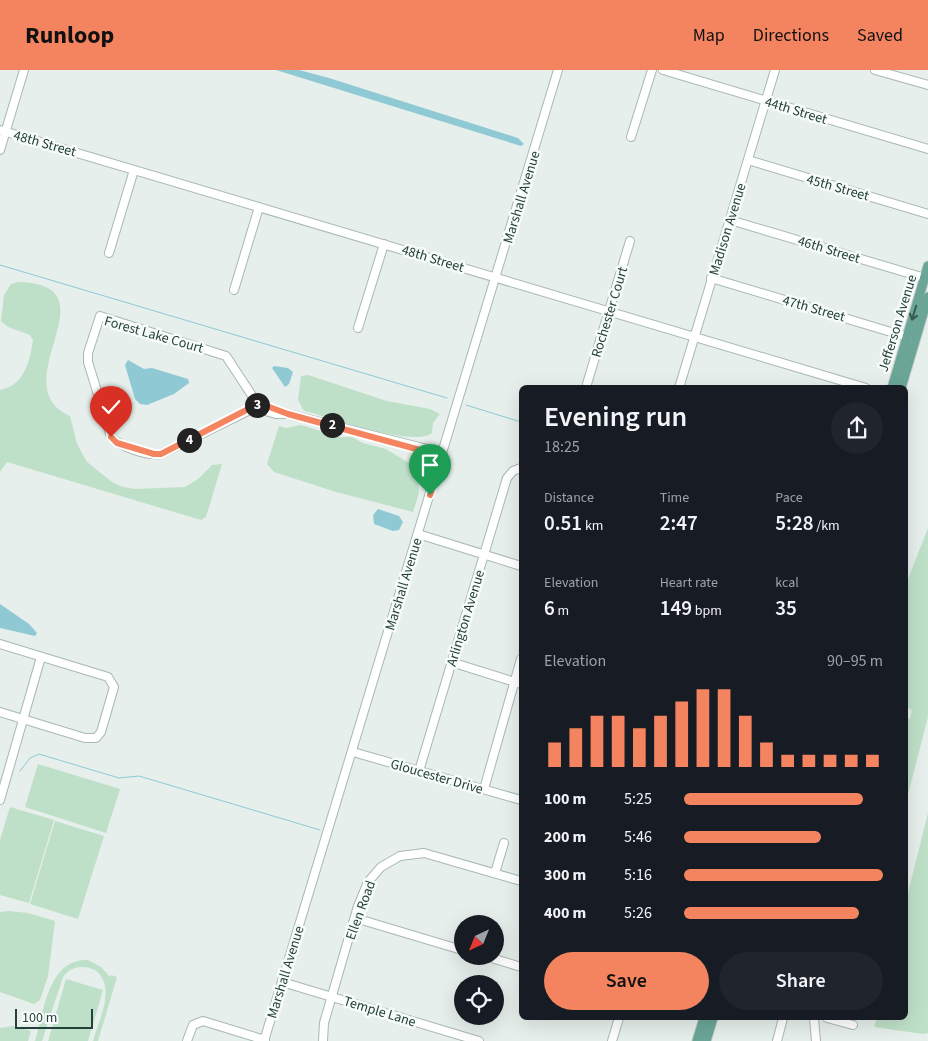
<!DOCTYPE html>
<html lang="en">
<head>
<meta charset="utf-8">
<style>
  body { margin:0; font-family:"Source Sans 3",sans-serif; background:#20242c; color:#f1f3f6; height:100vh; display:flex; flex-direction:column; font-size:19px; white-space:nowrap }
  * { box-sizing:border-box; margin:0 }
  p { font-size:16px; color:#9ea1a6 }
  .icon { flex:none; width:28px; height:28px; fill:none; stroke:currentColor; stroke-width:2; stroke-linecap:round; stroke-linejoin:round }
  .map { position:relative; flex:1; overflow:hidden }
  .side { position:absolute; left:519px; top:315px; width:389px; height:635px; display:flex; flex-direction:column; background:#171b24; border-radius:8px; box-shadow:0 5px 20px #0002 }
  .side>* { flex:none }
  .needle { width:32px; rotate:223deg }
  .fabs { position:absolute; left:454px; top:845px; display:grid; gap:10px }
  .fabs a { display:grid; place-items:center; width:50px; height:50px; border-radius:50%; background:#171b24; box-shadow:0 5px 20px #0002; font-size:25px }
  .scale { position:absolute; left:15px; bottom:12px; width:78px; box-sizing:border-box; padding-left:5px; border:2px solid #24423a; border-top:0; font-size:14px; line-height:18px; white-space:nowrap; color:#24423a; -webkit-text-stroke:4px #f7fbf9; paint-order:stroke }
  .pin { position:absolute; display:grid; place-items:center; width:42px; height:42px; color:#fff; margin:-51px -21px; border-radius:50% 50% 50% 0; rotate:-45deg; box-shadow:0 0 5px #0007 }
  .pin .icon { rotate:45deg }
  .km { position:absolute; width:25px; height:25px; margin:-12px; border-radius:50%; background:#222; color:#fff; font-size:14px; line-height:25px; text-align:center }
  .round { display:grid; place-items:center; flex:none; width:52px; height:52px; border-radius:26px; background:#20242c }
  .head { display:flex; align-items:center; justify-content:space-between; height:85px; padding:0 25px }
  h1 { font-size:28px; font-weight:600; line-height:38px }
  .metrics { display:grid; grid-template-columns:repeat(3,1fr); gap:8px; height:85px; padding:5px 25px }
  .metrics div { display:grid; align-content:center }
  .metrics b { font-size:21px; font-weight:600 }
  .metrics small { font-size:14px; font-weight:400 }
  .metrics p { font-size:14px }
  .chart { height:140px; padding:10px 25px }
  .chart p { display:flex; justify-content:space-between }
  .chart svg { width:100%; height:90px; margin-top:5px; stroke:#f4845f; stroke-width:6 }
  .cta { display:flex; gap:10px; margin-top:auto; padding:10px 25px }
  .cta a { flex:1; height:58px; border-radius:30px; background:#f4845f; color:#111; font-size:20px; font-weight:600; line-height:58px; text-align:center }
  .cta a+a { background:#20242c; color:#f1f3f6 }
  ul { padding:0 25px; list-style:none; font-size:16px }
  li { display:grid; grid-template-columns:80px 60px 1fr; align-items:center; height:38px }
  li i { height:12px; border-radius:6px; background:#f4845f }
  header { display:flex; align-items:center; gap:30px; box-sizing:border-box; height:70px; padding:0 25px; background:#f4845f; color:#111 }
  header strong { font-size:24px }
  nav { display:flex; gap:28px; margin-inline-start:auto; font-size:18px }
  .map>svg:first-child { display:block }
  .green { fill:#bfe0c8 }
  .water { fill:#8ec9d4 }
  .lines { fill:none; stroke-linecap:round; stroke-linejoin:round }
  .stream { stroke:#8ec9d4; stroke-width:1 }
  .minor-casing { stroke:#a8b8b2; stroke-width:10 }
  .major-casing { stroke:#c2cac8; stroke-width:11 }
  .minor { stroke:#fff; stroke-width:8 }
  .major { stroke:#6aa596; stroke-width:9 }
  .oneway { stroke:#365b51 }
  .route-casing { stroke:#fff; stroke-width:10 }
  .route { stroke:#f4845f; stroke-width:6 }
  .labels { text-anchor:middle; stroke-width:5; stroke-linejoin:round; paint-order:stroke }
  .street-label { font-size:14px; fill:#24423a; stroke:#f7fbf9 }
</style>
</head>
<body>
<header>
<strong>Runloop</strong>
<nav><a>Map</a><a>Directions</a><a>Saved</a></nav>
</header>
<div class="map">
<svg width="928" height="971" viewBox="0 0 928 971">
  <rect width="100%" height="100%" fill="#e6efeb"/>
  <g class="green">
    <path d="M18,212C118,214 0,315 70,346L77,374L87,392L112,412L123,417L135,419L185,417L198,409L212,395L222,394L206,447L201,450L7,392L0,402V320C24,316 30,291 33,270L30,265L8,257L1,251L4,225L11,214Z"/>
    <path d="M308,305L387,331L430,339L440,344L433,353L432,363C416,377 335,350 313,343L304,341L298,330L301,306Z"/>
    <path d="M301,355L340,367H352L363,373L386,379L409,393L418,395L419,423L413,442L336,422L274,402L267,394L279,356L286,358Z"/>
    <path d="M928,458V647L905,736V648L910,649L912,640L905,636V517Z"/>
    <path d="M38,694L120,719L106,763L25,737Z"/>
    <path d="M10,737L54,750L29,833L0,825V770Z"/>
    <path d="M928,743V963L923,964L874,957L877,948H905V835Z"/>
    <path d="M55,751L104,766L78,849L30,834Z"/>
    <path d="M9,841L28,843L55,851L48,906L40,930L34,934L0,922V842Z"/>
    <path d="M88,890L101,897L110,907L111,905L117,907L98,971H93C99,949 117,917 95,900C83,895 71,896 63,907L42,971H35C44,942 48,888 88,890Z"/>
    <path d="M66,909L103,920L88,971H48Z"/>
    <path d="M13,956L31,961L28,971H0V958Z"/>
  </g>
  <g class="water">
    <path d="M276,0H299L329,8L518,68L524,74L521,76Z"/>
    <path d="M128,290L144,299L152,298L188,309L189,313L174,324L147,335L140,334L135,329L125,295Z"/>
    <path d="M274,296L288,298L293,302L289,314L285,317L272,298Z"/>
    <path d="M378,439L399,446L403,452L399,460L393,461L374,454L373,445Z"/>
    <path d="M0,534L29,554L37,563L35,566L0,558Z"/>
  </g>
  <g class="lines">
    <g class="stream">
      <path d="M0,195L447,328"/>
      <path d="M466,335L521,352"/>
      <path d="M20,701L30,688L39,684L119,708L139,706L320,760"/>
    </g>
    <g class="minor-casing">
      <g id="minor">
        <path d="M663,0L928,79"/>
        <path d="M875,0L928,15"/>
        <path d="M0,60L866,318"/>
        <path d="M631,67L652,0"/>
        <path d="M0,80L24,0"/>
        <path d="M748,90L928,144"/>
        <path d="M730,150L928,209"/>
        <path d="M109,183L134,100"/>
        <path d="M711,208L911,268"/>
        <path d="M234,220L259,137"/>
        <path d="M358,258L384,174"/>
        <path d="M587,314L630,171"/>
        <path d="M679,318L775,0"/>
        <path d="M288,344H276L262,340L256,335L251,324L226,286L100,246L88,283V292L111,367C121,377 146,386 161,384L250,340L256,335H263L288,344L435,381L442,387"/>
        <path d="M418,464L521,496"/>
        <path d="M0,574L108,607L114,617L101,662L96,668H85L0,642"/>
        <path d="M451,592L521,614"/>
        <path d="M353,682L521,730"/>
        <path d="M419,701L507,408L513,401L521,398"/>
        <path d="M484,719L521,589"/>
        <path d="M0,730L41,587"/>
        <path d="M495,803L504,773"/>
        <path d="M355,848L462,880"/>
        <path d="M485,886L521,897"/>
        <path d="M282,912L479,971"/>
        <path d="M814,948L816,971"/>
        <path d="M827,948L853,955"/>
        <path d="M187,971L193,955L203,951L265,970"/>
        <path d="M264,971L558,0"/>
        <path d="M323,971L324,953L358,836L368,812L381,797L400,786L424,783L521,811"/>
        <path d="M612,971L619,948"/>
        <path d="M777,971L783,948"/>
      </g>
    </g>
    <g class="major-casing">
      <g id="major">
        <path d="M892,318L928,196"/>
        <path d="M901,318L928,227"/>
        <path d="M697,971L704,948"/>
        <path d="M706,971L713,948"/>
      </g>
    </g>
    <use href="#minor" class="minor"/>
    <use href="#major" class="major"/>
  </g>
  <defs><path id="oneway-shaft" d="M-6 0H5M1.5-3L5.5 0L1.5 3" fill="none" stroke-width="1.6" stroke-linecap="round" stroke-linejoin="round" transform="scale(1.25)"/></defs>
  <use class="oneway" href="#oneway-shaft" transform="translate(914 243) rotate(107)"/>
  <g class="lines">
    <g class="route-casing">
      <path id="route" d="M111,367L117,373L154,384H161L256,335H264L288,344L442,386L430,425"/>
    </g>
    <use href="#route" class="route"/>
  </g>
  <g class="labels">
    <g class="street-label">
      <text transform="translate(796 40) rotate(17)" y="5">44th Street</text>
      <text transform="translate(45 73) rotate(16)" y="5">48th Street</text>
      <text transform="translate(838 117) rotate(16)" y="5">45th Street</text>
      <text transform="translate(521 127) rotate(-73)" y="5">Marshall Avenue</text>
      <text transform="translate(727 159) rotate(-73)" y="5">Madison Avenue</text>
      <text transform="translate(829 179) rotate(17)" y="5">46th Street</text>
      <text transform="translate(433 188) rotate(17)" y="5">48th Street</text>
      <text transform="translate(814 238) rotate(16)" y="5">47th Street</text>
      <text transform="translate(609 242) rotate(-73)" y="5">Rochester Court</text>
      <text transform="translate(897 253) rotate(-73)" y="5">Jefferson Avenue</text>
      <text transform="translate(154 264) rotate(16)" y="5">Forest Lake Court</text>
      <text transform="translate(403 514) rotate(-73)" y="5">Marshall Avenue</text>
      <text transform="translate(465 548) rotate(-73)" y="5">Arlington Avenue</text>
      <text transform="translate(437 706) rotate(16)" y="5">Gloucester Drive</text>
      <text transform="translate(360 840) rotate(-70)" y="5">Ellen Road</text>
      <text transform="translate(285 902) rotate(-73)" y="5">Marshall Avenue</text>
      <text transform="translate(380 941) rotate(17)" y="5">Temple Lane</text>
    </g>
  </g>
</svg>
<div class="fabs">
<a><svg class="needle" viewBox="-14 -14 28 28"><path d="M0-13l5 13h-10z" fill="#e53935"/><path d="M0 13l5-13h-10z" fill="#9ea1a6"/></svg></a>
<a><svg class="icon" aria-label="locate" viewBox="0 0 24 24"><circle cx="12" cy="12" r="6"/><path d="M12 2v4M12 18v4M2 12h4M18 12h4"/></svg></a>
</div>
<div class="scale">100 m</div>
<div class="pin" style="left:430px;top:425px;background:#1e9e55"><svg class="icon" aria-label="arrive" viewBox="0 0 24 24"><path d="M6 21V4h12l-3 4 3 4H6"/></svg></div>
<div class="pin" style="left:111px;top:367px;background:#d93025"><svg class="icon" aria-label="check" viewBox="0 0 24 24"><path d="M5 12l5 5 9-10"/></svg></div>
<b class="km" style="left:332px;top:355px">2</b>
<b class="km" style="left:257px;top:335px">3</b>
<b class="km" style="left:189px;top:370px">4</b>
<section class="side">
<div class="head"><div><h1>Evening run</h1><p>18:25</p></div><a class="round"><svg class="icon" aria-label="share" viewBox="0 0 24 24"><path d="M12 15V3M7 8l5-5 5 5M5 13v7h14v-7"/></svg></a></div>
<div class="metrics">
<div><p>Distance</p><b>0.51<small> km</small></b></div>
<div><p>Time</p><b>2:47</b></div>
<div><p>Pace</p><b>5:28<small> /km</small></b></div>
</div>
<div class="metrics">
<div><p>Elevation</p><b>6<small> m</small></b></div>
<div><p>Heart rate</p><b>149<small> bpm</small></b></div>
<div><p>kcal</p><b>35</b></div>
</div>
<div class="chart"><p><span>Elevation</span>90–95 m</p>
<svg viewBox="0 0 160 44" preserveAspectRatio="none"><path d="M5 44V32M15 44V25M25 44V19M35 44V19M45 44V25M55 44V19M65 44V12M75 44V6M85 44V6M95 44V19M105 44V32M115 44V38M125 44V38M135 44V38M145 44V38M155 44V38"/></svg>
</div>
<ul>
<li><b>100 m</b>5:25<i style="width:90%"></i></li>
<li><b>200 m</b>5:46<i style="width:69%"></i></li>
<li><b>300 m</b>5:16<i style="width:100%"></i></li>
<li><b>400 m</b>5:26<i style="width:88%"></i></li>
</ul>
<div class="cta"><a>Save</a><a>Share</a></div>
</section>
</div>
</body>
</html>
